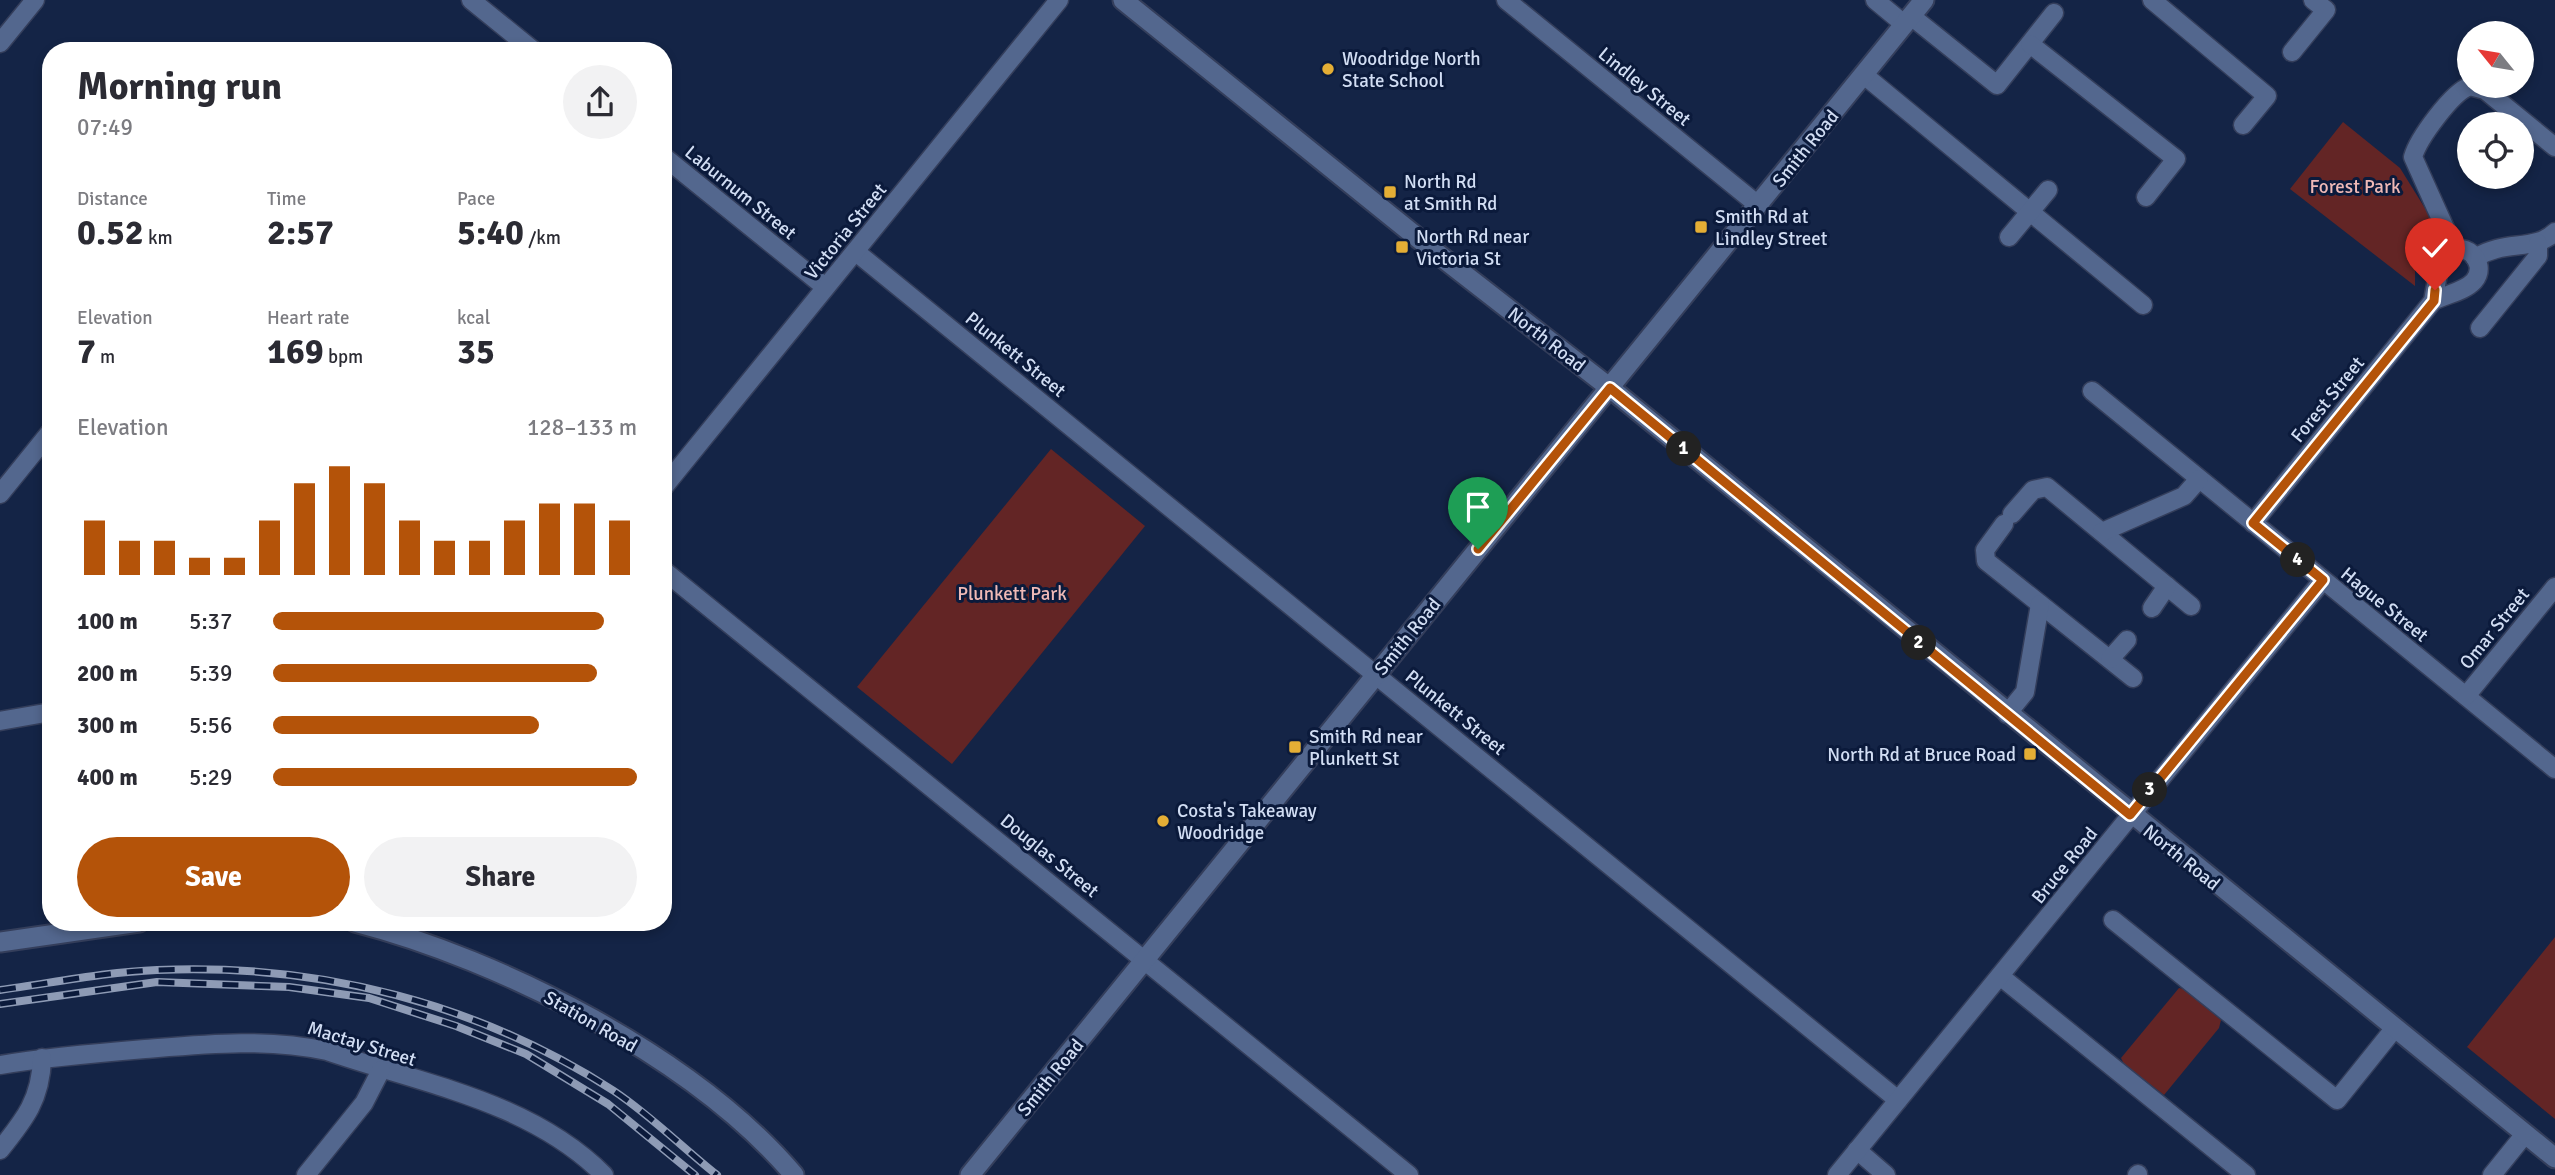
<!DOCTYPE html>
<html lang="en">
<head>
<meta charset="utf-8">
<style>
  body { margin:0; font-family:Signika,sans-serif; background:#f2f2f3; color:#2b2b33; height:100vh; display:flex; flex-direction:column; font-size:26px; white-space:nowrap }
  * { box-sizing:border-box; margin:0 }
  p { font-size:23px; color:#7c7c81 }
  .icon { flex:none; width:38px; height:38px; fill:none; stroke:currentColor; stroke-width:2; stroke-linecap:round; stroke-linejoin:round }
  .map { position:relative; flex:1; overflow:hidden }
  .drawer { position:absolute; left:42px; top:42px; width:630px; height:889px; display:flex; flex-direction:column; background:#fff; border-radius:28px; box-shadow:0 4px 10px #0003 }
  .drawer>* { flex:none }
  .needle { width:46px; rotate:300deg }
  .tools { position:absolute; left:2457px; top:21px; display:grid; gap:14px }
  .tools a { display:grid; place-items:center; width:77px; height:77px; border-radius:50%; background:#fff; box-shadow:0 4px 10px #0003; font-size:35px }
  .pin { position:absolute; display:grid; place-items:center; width:60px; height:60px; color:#fff; margin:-72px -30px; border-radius:50% 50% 50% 0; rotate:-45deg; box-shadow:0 0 7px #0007 }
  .pin .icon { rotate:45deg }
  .km { position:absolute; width:35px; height:35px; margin:-18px; border-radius:50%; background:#222; color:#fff; font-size:19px; line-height:35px; text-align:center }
  .round { display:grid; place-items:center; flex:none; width:74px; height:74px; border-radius:37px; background:#f2f2f3 }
  .headline { display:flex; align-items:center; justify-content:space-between; height:119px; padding:0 35px }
  h1 { font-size:38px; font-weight:800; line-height:52px }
  .metrics { display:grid; grid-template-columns:repeat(3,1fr); gap:10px; height:119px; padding:7px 35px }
  .metrics div { display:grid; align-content:center }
  .metrics b { font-size:35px; font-weight:800 }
  .metrics small { font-size:19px; font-weight:400 }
  .metrics p { font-size:19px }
  .chart { height:196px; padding:14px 35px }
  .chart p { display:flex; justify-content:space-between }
  .chart svg { width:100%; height:126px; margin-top:7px; stroke:#b45309; stroke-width:6 }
  .primary-button { display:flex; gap:14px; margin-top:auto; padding:14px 35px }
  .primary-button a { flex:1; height:80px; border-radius:42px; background:#b45309; color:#fff; font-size:28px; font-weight:800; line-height:80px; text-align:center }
  .primary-button a+a { background:#f2f2f3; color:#2b2b33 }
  ul { padding:0 35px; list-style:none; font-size:23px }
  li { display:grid; grid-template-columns:112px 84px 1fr; align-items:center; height:52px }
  li i { height:18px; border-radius:9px; background:#b45309 }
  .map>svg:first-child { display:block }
  .green { fill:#632525 }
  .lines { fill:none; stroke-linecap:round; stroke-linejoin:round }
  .minor-casing { stroke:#343e5b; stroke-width:21 }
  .tertiary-casing { stroke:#343e5b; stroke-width:23 }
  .minor { stroke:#53678e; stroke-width:18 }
  .tertiary { stroke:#53678e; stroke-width:19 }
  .rail-casing { stroke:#8e9bb5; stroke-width:8 }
  .rail { stroke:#0b1a3b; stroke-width:5; stroke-dasharray:16; stroke-linecap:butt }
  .route-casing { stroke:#fff; stroke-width:14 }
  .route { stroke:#b45309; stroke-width:9 }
  .poi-dot { fill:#e4ae35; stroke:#0b1a3b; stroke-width:2.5 }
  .labels { text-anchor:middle; stroke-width:6; stroke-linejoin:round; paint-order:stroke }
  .poi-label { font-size:19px; fill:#d1ddf3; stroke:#0b1a3b; text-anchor:start }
  .street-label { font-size:19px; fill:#d1ddf3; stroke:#0b1a3b }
  .park-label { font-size:19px; fill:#efb9b6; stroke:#0b1a3b }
</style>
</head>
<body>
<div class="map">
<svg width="2555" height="1175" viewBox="0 0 2555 1175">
  <rect width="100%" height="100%" fill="#142446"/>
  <g class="green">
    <path d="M2343,122L2400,168L2436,226L2415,265V286L2290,189Z"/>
    <path d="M1051,449L1145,526L952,764L857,687Z"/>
    <path d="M2555,937V1119L2467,1047Z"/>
    <path d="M2179,988L2184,989L2221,1020L2219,1028L2164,1095L2124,1064L2121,1058Z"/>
  </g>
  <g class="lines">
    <g class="minor-casing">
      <g id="minor">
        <path d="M471,0L534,51"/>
        <path d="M1506,0L1758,205"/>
        <path d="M1875,0L1904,24"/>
        <path d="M2152,0L2267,96L2243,125"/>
        <path d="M1911,16L1997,85L2054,13"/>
        <path d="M0,43L35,0"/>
        <path d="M2030,44L2176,159L2146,197"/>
        <path d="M2292,52L2326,10L2313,0"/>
        <path d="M1864,75L2143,305"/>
        <path d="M663,156L825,287"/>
        <path d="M2009,237L2048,190"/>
        <path d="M2454,248L2413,157C2418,139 2452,92 2470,86L2485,90L2555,147"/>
        <path d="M856,252L1898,1100"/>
        <path d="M2475,258C2505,239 2534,252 2555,232"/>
        <path d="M2480,328L2538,256V243"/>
        <path d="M2092,391L2555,769"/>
        <path d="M663,488L1059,0"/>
        <path d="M0,494L51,431"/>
        <path d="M2012,514L2033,490L2047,487L2191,606"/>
        <path d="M2253,523L2433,301C2446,294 2464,292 2474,281C2490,262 2462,234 2441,258L2433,301"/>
        <path d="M2004,524L1985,550L1986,561L2133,678"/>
        <path d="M2102,532L2184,496L2199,479"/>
        <path d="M663,570L1409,1175"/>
        <path d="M2152,608L2167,586"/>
        <path d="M2110,659L2127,640"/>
        <path d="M2466,696L2555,587"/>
        <path d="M2007,714L2025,692L2040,604"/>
        <path d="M0,721L51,712"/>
        <path d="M2113,920L2337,1100L2394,1029"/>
        <path d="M2000,976L2246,1175"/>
        <path d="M0,1065C48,1057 96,1053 145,1049C206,1044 266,1038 327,1051C422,1084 530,1101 604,1175"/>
        <path d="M0,1150C25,1119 41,1099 42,1058"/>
        <path d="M1857,1150L1886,1175"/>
        <path d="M306,1175L364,1103L381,1070"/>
        <path d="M1837,1175L2323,580"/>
        <path d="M2137,1175L2138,1174"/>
        <path d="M2492,1175L2525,1134"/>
      </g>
    </g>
    <g class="tertiary-casing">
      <g id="tertiary">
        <path d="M1123,0L1434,251L1610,388L2555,1158"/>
        <path d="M355,922C502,960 695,1058 794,1175"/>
        <path d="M0,942L139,922"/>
        <path d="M970,1175L1924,0"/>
      </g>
    </g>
    <use href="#minor" class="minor"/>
    <use href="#tertiary" class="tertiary"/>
    <g class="rail-casing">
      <g id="rail">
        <path d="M0,990C52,983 105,972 157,970C319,963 478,1003 614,1091C650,1115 683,1148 717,1175"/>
        <path d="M0,1004L157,982L289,987L369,998L456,1026L526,1054L608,1104L695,1175"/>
      </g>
    </g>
    <use href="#rail" class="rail"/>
  </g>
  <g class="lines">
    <g class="route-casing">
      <path id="route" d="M1478,549L1610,388L2130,815L2323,580L2253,523L2434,301L2435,290"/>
    </g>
    <use href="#route" class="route"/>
  </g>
  <g class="poi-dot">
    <circle cx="1328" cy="69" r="7"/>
    <rect x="1383" y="185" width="14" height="14" rx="3.5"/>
    <rect x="1694" y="220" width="14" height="14" rx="3.5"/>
    <rect x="1395" y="240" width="14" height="14" rx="3.5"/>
    <rect x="1288" y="740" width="14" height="14" rx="3.5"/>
    <rect x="2023" y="747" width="14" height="14" rx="3.5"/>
    <circle cx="1163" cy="821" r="7"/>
  </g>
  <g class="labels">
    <g class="poi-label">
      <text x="1342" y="65">Woodridge North<tspan x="1342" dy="22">State School</tspan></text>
      <text x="1404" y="188">North Rd<tspan x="1404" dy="22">at Smith Rd</tspan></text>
      <text x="1715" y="223">Smith Rd at<tspan x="1715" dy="22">Lindley Street</tspan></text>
      <text x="1416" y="243">North Rd near<tspan x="1416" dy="22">Victoria St</tspan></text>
      <text x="1309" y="743">Smith Rd near<tspan x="1309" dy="22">Plunkett St</tspan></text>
      <text x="2016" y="761" text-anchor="end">North Rd at Bruce Road</text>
      <text x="1177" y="817">Costa's Takeaway<tspan x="1177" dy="22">Woodridge</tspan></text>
    </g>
    <g class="street-label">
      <text transform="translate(1645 86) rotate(39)" y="7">Lindley Street</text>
      <text transform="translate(1805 148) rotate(-51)" y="7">Smith Road</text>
      <text transform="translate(741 192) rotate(39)" y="7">Laburnum Street</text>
      <text transform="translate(845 231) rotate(-51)" y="7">Victoria Street</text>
      <text transform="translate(1547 339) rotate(38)" y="7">North Road</text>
      <text transform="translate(1016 354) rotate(39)" y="7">Plunkett Street</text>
      <text transform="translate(2327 399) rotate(-51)" y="7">Forest Street</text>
      <text transform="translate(2385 604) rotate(39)" y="7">Hague Street</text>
      <text transform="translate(2494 628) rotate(-51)" y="7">Omar Street</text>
      <text transform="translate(1407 636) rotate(-51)" y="7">Smith Road</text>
      <text transform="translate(1456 712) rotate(39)" y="7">Plunkett Street</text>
      <text transform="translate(1050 855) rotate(39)" y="7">Douglas Street</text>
      <text transform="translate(2182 857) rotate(39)" y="7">North Road</text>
      <text transform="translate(2064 865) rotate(-51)" y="7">Bruce Road</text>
      <text transform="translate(591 1021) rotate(30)" y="7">Station Road</text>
      <text transform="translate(362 1043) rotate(17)" y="7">Mactay Street</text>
      <text transform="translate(1050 1077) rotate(-51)" y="7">Smith Road</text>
    </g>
    <g class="park-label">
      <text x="2355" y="193">Forest Park</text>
      <text x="1012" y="600">Plunkett Park</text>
    </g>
  </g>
</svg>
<div class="tools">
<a><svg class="needle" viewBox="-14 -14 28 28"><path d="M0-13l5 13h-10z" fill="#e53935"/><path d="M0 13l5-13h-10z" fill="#7c7c81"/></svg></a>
<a><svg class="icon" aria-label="locate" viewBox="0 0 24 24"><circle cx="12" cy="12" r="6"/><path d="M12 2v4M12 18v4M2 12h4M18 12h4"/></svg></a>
</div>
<div class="pin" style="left:1478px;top:549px;background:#1e9e55"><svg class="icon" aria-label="arrive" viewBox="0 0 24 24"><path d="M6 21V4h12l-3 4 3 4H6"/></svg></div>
<div class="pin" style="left:2435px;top:290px;background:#d93025"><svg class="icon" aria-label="check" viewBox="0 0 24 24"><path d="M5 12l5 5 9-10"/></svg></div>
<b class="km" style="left:1684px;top:449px">1</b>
<b class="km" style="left:1919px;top:643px">2</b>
<b class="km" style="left:2150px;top:790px">3</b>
<b class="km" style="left:2298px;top:560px">4</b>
<section class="drawer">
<div class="headline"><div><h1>Morning run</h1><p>07:49</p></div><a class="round"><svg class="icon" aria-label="share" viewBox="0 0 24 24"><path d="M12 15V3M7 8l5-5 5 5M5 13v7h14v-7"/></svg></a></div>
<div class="metrics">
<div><p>Distance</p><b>0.52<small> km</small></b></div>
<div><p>Time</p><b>2:57</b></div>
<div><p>Pace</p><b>5:40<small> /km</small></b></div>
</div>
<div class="metrics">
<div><p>Elevation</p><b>7<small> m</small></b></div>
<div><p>Heart rate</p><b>169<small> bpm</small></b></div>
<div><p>kcal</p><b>35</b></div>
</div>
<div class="chart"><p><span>Elevation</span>128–133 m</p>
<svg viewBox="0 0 160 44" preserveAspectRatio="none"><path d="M5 44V25M15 44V32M25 44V32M35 44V38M45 44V38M55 44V25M65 44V12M75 44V6M85 44V12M95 44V25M105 44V32M115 44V32M125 44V25M135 44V19M145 44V19M155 44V25"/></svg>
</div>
<ul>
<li><b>100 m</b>5:37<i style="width:91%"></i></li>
<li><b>200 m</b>5:39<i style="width:89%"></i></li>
<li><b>300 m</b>5:56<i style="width:73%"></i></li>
<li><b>400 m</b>5:29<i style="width:100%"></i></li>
</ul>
<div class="primary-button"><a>Save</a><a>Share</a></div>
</section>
</div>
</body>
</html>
